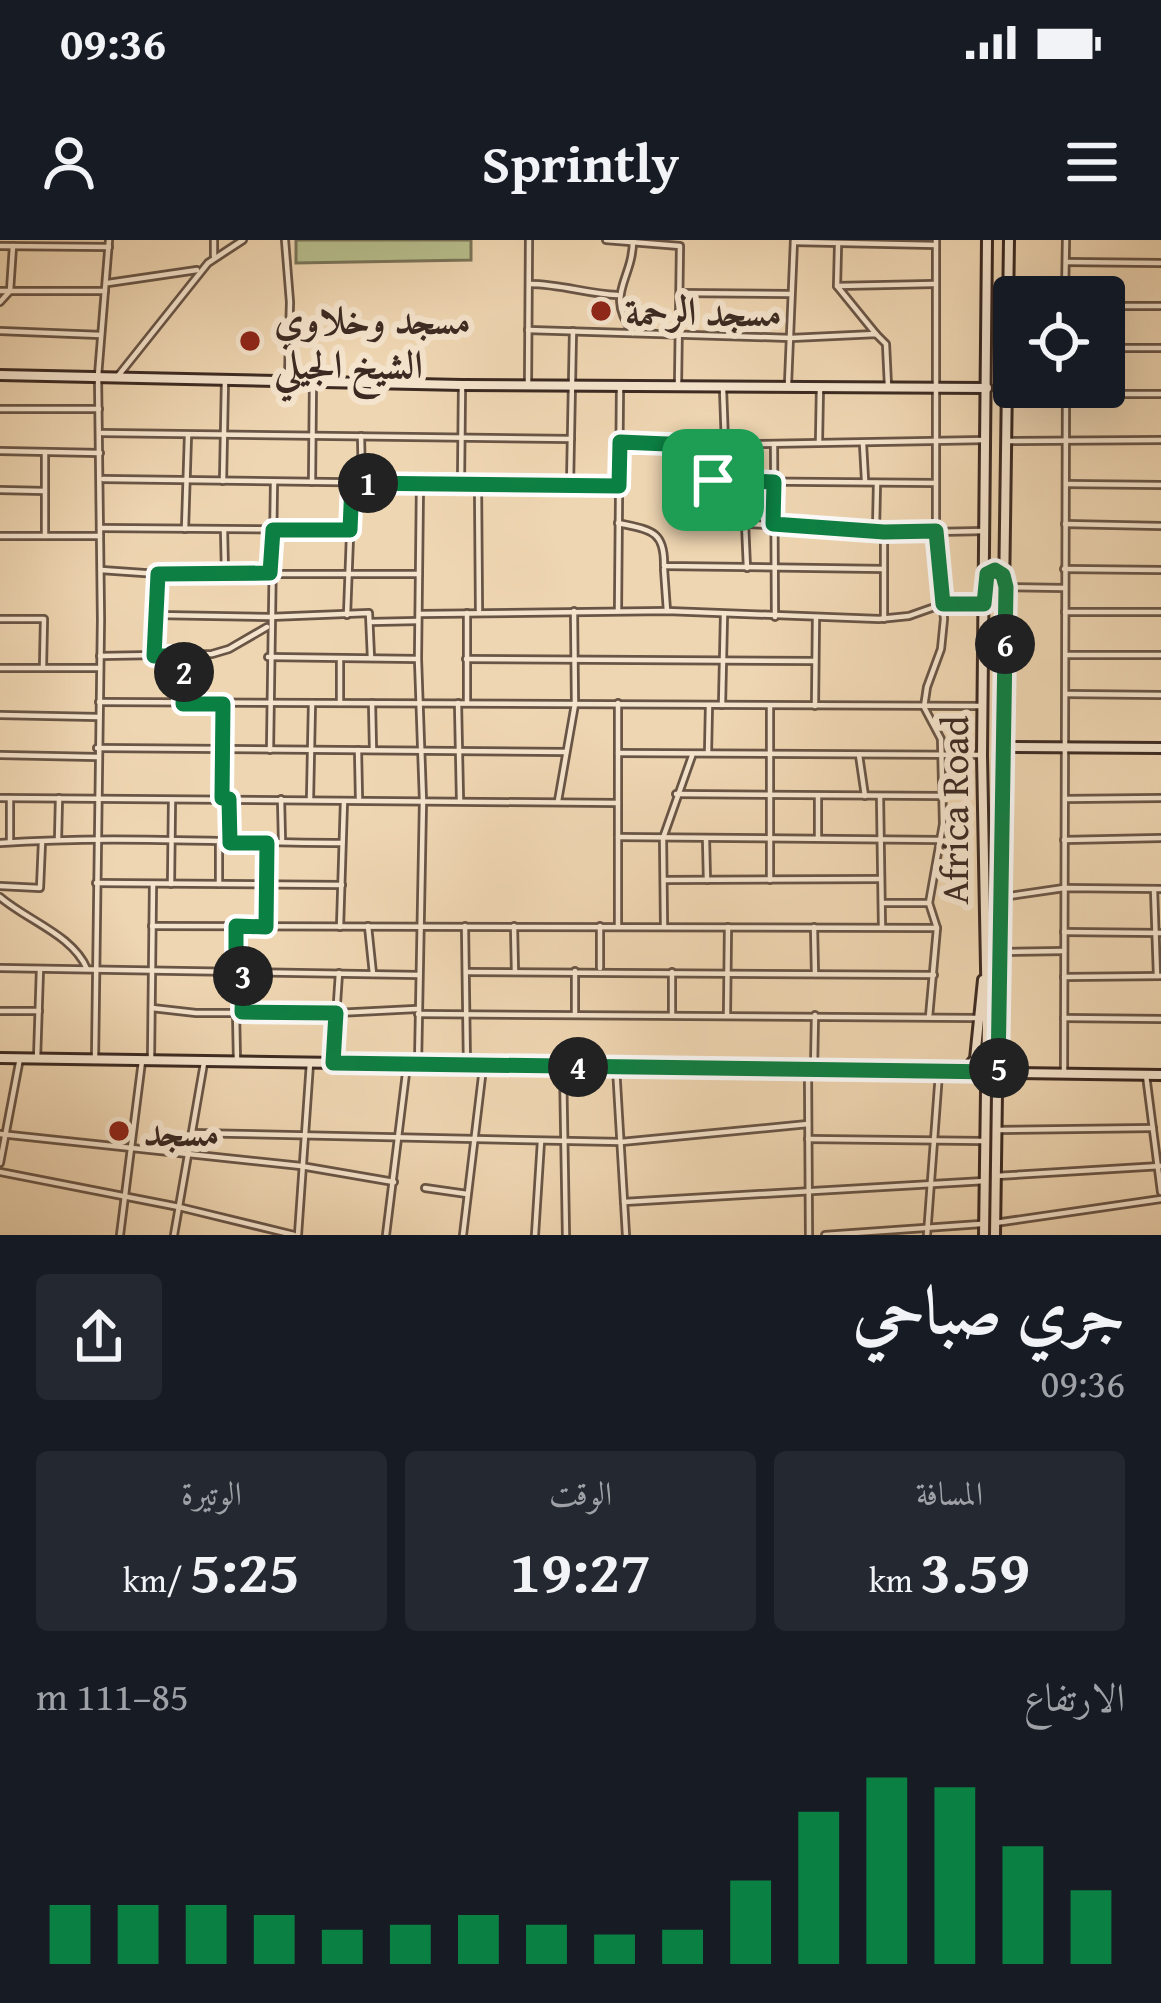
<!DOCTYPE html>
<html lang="ar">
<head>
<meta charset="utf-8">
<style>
  body { margin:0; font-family:"Gentium Book Plus",Amiri,serif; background:#242831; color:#f1f3f6; direction:rtl; height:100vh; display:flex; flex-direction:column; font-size:45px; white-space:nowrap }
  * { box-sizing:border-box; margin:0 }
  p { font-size:39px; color:#9ea1a6 }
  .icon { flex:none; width:66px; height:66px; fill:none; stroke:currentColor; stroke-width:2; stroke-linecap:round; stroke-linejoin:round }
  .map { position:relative; height:995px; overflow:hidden; direction:ltr }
  .side { display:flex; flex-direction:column; background:#171b24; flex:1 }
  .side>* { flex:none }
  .controls { position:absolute; left:993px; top:36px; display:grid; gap:24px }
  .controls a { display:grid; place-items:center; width:132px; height:132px; border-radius:12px; background:#171b24; box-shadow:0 12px 48px #0002; font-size:60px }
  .pin { position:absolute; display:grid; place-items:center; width:102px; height:102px; color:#fff; margin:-51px; border-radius:24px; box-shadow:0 6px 18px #0006 }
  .km { position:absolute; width:60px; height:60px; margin:-30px; border-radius:50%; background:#222; color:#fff; font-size:33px; line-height:60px; text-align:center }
  .round { display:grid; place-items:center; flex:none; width:126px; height:126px; border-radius:12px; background:#242831 }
  .headline { display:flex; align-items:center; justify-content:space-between; height:204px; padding:0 36px }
  h1 { font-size:66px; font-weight:700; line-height:90px }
  .metrics { display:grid; grid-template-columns:repeat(3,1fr); gap:18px; height:204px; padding:12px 36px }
  .metrics div { display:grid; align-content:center; border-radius:12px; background:#242831; text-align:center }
  .metrics b { font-size:60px; font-weight:700 }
  .metrics small { font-size:33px; font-weight:400 }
  .metrics p { font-size:33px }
  .chart { height:336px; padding:24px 36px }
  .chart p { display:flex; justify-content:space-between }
  .chart svg { width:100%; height:216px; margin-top:12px; stroke:#0b8043; stroke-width:6 }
  .status { display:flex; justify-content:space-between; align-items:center; height:84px; padding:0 60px; background:#171b24; direction:ltr }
  .status svg { height:33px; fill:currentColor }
  header { display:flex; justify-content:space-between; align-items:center; height:156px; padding:0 36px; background:#171b24; font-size:54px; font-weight:700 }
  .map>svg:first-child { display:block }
  .green { fill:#b7be8d; stroke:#7a7458; stroke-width:3 }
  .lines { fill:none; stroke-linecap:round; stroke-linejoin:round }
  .street-casing { stroke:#695546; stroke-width:10 }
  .secondary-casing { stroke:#3c2a22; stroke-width:14 }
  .street { stroke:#f5e4cd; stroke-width:4.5 }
  .secondary { stroke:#f5e4cd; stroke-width:8 }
  .route-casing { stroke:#fff; stroke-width:24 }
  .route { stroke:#0b8043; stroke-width:15 }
  .poi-dot { fill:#8f2418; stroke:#f5e4cd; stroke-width:4.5 }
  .labels { text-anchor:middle; stroke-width:12; stroke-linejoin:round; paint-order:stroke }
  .poi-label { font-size:39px; font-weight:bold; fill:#3c2a22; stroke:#f5e4cd; text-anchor:start }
  .street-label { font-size:39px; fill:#3c2a22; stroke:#f5e4cd }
</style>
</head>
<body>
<div class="status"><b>09:36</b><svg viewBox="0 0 49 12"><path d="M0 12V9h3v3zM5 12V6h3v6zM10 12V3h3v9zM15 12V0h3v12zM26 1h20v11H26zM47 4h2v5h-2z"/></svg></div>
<header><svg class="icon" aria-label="menu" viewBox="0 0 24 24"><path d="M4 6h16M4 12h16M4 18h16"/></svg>Sprintly<svg class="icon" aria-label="person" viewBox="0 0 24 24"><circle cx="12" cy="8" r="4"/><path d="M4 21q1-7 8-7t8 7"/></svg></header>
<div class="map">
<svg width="1161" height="995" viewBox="0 0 1161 995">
  <rect width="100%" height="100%" fill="#efd6b2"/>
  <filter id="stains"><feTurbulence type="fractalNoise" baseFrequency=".00167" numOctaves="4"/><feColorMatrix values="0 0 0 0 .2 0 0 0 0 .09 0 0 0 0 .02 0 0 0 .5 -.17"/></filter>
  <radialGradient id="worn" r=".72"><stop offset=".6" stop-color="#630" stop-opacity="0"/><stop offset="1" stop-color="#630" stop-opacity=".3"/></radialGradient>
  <path class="green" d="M296,0H471V20L296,23Z"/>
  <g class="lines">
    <g class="street-casing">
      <g id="street">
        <path d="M285,0L290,62L288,138"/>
        <path d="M606,0L680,6L678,145"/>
        <path d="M794,2L936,5"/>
        <path d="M0,6L109,7"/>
        <path d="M838,6L837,46L876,94"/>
        <path d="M214,16V0"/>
        <path d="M1066,22L1161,23"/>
        <path d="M108,43L197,30"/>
        <path d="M530,44C561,44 587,54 617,55"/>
        <path d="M837,46L933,44"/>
        <path d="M0,51H105"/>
        <path d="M681,53L789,54"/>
        <path d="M1065,57L1066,0"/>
        <path d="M0,62L10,51L13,6"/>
        <path d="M1104,66H1161"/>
        <path d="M528,90L791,98L876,94L886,104L888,146"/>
        <path d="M0,91L101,95"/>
        <path d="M633,93C604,53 633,41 633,0"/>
        <path d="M1104,108H1161"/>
        <path d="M118,136L208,23L243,0"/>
        <path d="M528,144L529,0"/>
        <path d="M788,144L794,0"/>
        <path d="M723,149L725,204"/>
        <path d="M1066,154H1161"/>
        <path d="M0,169H99"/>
        <path d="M102,193L571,199"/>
        <path d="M361,196L362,243"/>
        <path d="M819,201L820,146"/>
        <path d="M1009,201L1161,200"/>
        <path d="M620,202L714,205L986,200"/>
        <path d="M774,204L775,377"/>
        <path d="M863,204L865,240"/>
        <path d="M714,205L715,241L936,243"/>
        <path d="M0,211L100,213"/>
        <path d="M45,212V296"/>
        <path d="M103,239L619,246"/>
        <path d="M223,241L225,140"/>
        <path d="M730,241L729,283L876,290"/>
        <path d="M312,242L313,140"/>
        <path d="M461,242L462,145"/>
        <path d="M877,243L876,290L884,293V379"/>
        <path d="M478,244L479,370"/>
        <path d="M1066,244L1161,245"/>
        <path d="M570,245L573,91"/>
        <path d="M0,250L45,251"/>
        <path d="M618,283C650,290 665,290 664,326L884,329"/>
        <path d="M745,283L747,328"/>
        <path d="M1065,284L1161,286"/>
        <path d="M100,288L350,290"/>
        <path d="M185,289L188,195"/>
        <path d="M224,290L225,332"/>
        <path d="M884,293L985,291"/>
        <path d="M0,296H100"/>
        <path d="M664,329L667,371"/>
        <path d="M1064,329L1161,330"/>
        <path d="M101,330L158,334H419"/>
        <path d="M1006,347L1064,348"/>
        <path d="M618,371L620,146"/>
        <path d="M1065,372H1161"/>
        <path d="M467,373V463"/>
        <path d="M419,374L667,371L879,379L909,376L943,364H984"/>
        <path d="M157,375L269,377L369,373L371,418"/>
        <path d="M347,375L352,243"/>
        <path d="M0,379H44L43,426"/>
        <path d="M370,382L418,381"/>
        <path d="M1066,415H1161"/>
        <path d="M100,416L212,414L229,409L267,387"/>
        <path d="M154,416L158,334"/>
        <path d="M268,417L418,419"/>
        <path d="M466,419L815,421"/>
        <path d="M0,428H100"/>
        <path d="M1066,454L1161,455"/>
        <path d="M99,462L981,466"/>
        <path d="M340,463V421"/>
        <path d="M372,463L373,510"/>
        <path d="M458,463L460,560"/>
        <path d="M183,464L185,416"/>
        <path d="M722,465L724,375"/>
        <path d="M815,466L816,377"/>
        <path d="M0,475L98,477"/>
        <path d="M97,508L566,512"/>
        <path d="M270,510L274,242"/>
        <path d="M358,510L359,558"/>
        <path d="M618,513L982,515"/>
        <path d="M708,513L709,465"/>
        <path d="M0,515L97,517"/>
        <path d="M859,515L865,556"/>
        <path d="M676,554L941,556"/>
        <path d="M818,556V598"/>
        <path d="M880,557L882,687"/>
        <path d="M0,558L618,563"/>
        <path d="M10,558V601"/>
        <path d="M222,558L223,464"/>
        <path d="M229,558L230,601"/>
        <path d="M281,559L282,601"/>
        <path d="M310,559L312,463"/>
        <path d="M1065,559L1161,558"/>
        <path d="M558,561L575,464L574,371"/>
        <path d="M618,597L940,600"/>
        <path d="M706,599L707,640"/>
        <path d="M58,600L59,558"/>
        <path d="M1064,600L1161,598"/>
        <path d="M0,603C114,595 228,603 342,603"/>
        <path d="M219,604V644"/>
        <path d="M664,640L881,639"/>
        <path d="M770,640V467"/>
        <path d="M96,643L342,645"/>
        <path d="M171,644L172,560"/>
        <path d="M0,646L40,648L42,602"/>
        <path d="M1154,649L1157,736"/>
        <path d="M0,657C28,681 73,695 87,729"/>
        <path d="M1002,657L1064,648L1161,649"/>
        <path d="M882,663H929"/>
        <path d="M618,685V463"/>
        <path d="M664,685L663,598L692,516"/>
        <path d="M152,686L937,688"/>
        <path d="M236,686V728"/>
        <path d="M368,686L373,734"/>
        <path d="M465,686L467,825"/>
        <path d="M514,686L515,732"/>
        <path d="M600,686V728"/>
        <path d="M266,687L267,603"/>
        <path d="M340,687L344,561"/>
        <path d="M814,687L815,734"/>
        <path d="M1064,692L1161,693"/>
        <path d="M1001,712L1064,711"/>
        <path d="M0,728L419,735"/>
        <path d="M466,732L934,735"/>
        <path d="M672,732V774"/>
        <path d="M1064,737L1161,736"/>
        <path d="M152,768L196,773H336L416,769"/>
        <path d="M0,771H39"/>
        <path d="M236,772L237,820"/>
        <path d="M242,772L243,730"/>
        <path d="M575,773V731"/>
        <path d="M418,774L976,778"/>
        <path d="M727,774L728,687"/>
        <path d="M929,777L937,688L929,663L943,584L941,499L924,467L927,447L941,409L944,379L936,291V0"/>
        <path d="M1064,778L1161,779"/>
        <path d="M37,819L40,729"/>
        <path d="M151,819L153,644"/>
        <path d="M95,820L101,379L98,136L109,0"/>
        <path d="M333,823L339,733"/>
        <path d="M418,825L423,561L418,419L420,244"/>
        <path d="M563,827L566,995"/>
        <path d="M616,827L626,995"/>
        <path d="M814,829L815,775"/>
        <path d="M808,833L809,995"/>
        <path d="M1064,834L1066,147"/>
        <path d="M1146,835L1161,952"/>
        <path d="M997,890L1153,888"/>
        <path d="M192,893L621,902L808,884"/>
        <path d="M0,894L301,926L394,942"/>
        <path d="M808,899L982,901"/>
        <path d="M0,923L20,818"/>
        <path d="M0,932L179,967L294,995"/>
        <path d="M996,936L1161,926"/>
        <path d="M425,948L467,954"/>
        <path d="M624,962L985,941"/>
        <path d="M995,983L1161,959"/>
        <path d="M120,995L142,821"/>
        <path d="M174,995L204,823"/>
        <path d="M298,995L310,823"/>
        <path d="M386,995L407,825"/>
        <path d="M463,995L483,828"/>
        <path d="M535,995L541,901"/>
        <path d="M825,995L981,984"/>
        <path d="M927,995L939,833"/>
      </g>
    </g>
    <g class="secondary-casing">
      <g id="secondary">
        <path d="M0,135L462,145L987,148"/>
        <path d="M1004,507L1161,508"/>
        <path d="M0,818L1161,835"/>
        <path d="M964,832L975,819L983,740"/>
        <path d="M984,995L987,780L982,515L987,0"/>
        <path d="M995,995L1009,0"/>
      </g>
    </g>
    <use href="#street" class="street"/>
    <use href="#secondary" class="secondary"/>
  </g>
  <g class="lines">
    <g class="route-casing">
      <path id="route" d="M620,202L714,206L713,240L774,242L773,284L884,292L936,291L943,364H984L987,334L995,330L1003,335L1006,347L998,832L333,823L336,773L242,772L243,730H236V686L266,687L267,603H230L229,559L222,558L223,464H183L185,416H154L158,334L270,333L273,290H350L352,243L619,246Z"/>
    </g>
    <use href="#route" class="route"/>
  </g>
  <g class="poi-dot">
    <circle cx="601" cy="71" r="12"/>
    <circle cx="250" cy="101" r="12"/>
    <circle cx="119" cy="891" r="12"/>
  </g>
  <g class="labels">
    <g class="poi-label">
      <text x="625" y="85">مسجد الرحمة</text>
      <text x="274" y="93">مسجد وخلاوي<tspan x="274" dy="45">الشيخ الجيلي</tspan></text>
      <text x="143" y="905">مسجد</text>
    </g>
    <g class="street-label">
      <text transform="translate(954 570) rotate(-90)" y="14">Africa Road</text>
    </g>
  </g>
  <rect width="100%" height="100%" filter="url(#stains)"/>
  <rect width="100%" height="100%" fill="url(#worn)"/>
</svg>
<div class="controls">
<a><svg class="icon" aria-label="locate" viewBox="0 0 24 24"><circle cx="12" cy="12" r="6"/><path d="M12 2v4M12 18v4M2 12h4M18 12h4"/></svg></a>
</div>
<div class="pin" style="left:713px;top:240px;background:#1e9e55"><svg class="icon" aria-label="arrive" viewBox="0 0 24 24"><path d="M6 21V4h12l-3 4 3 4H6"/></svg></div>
<b class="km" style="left:368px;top:243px">1</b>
<b class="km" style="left:184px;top:432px">2</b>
<b class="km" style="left:243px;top:736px">3</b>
<b class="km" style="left:578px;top:827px">4</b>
<b class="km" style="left:999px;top:828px">5</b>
<b class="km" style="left:1005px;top:404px">6</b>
</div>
<section class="side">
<div class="headline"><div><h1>جري صباحي</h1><p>09:36</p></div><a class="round"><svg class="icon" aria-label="share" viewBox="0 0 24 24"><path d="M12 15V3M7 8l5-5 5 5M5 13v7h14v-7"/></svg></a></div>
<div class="metrics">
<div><p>المسافة</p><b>3.59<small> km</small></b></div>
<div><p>الوقت</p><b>19:27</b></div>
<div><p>الوتيرة</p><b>5:25<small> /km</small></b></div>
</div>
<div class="chart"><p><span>الارتفاع</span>85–111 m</p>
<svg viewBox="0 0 160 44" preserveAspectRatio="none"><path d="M5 44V32M15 44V32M25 44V32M35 44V34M45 44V37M55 44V36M65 44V34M75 44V36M85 44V38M95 44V37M105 44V27M115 44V13M125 44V6M135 44V8M145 44V20M155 44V29"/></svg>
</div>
</section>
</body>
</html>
